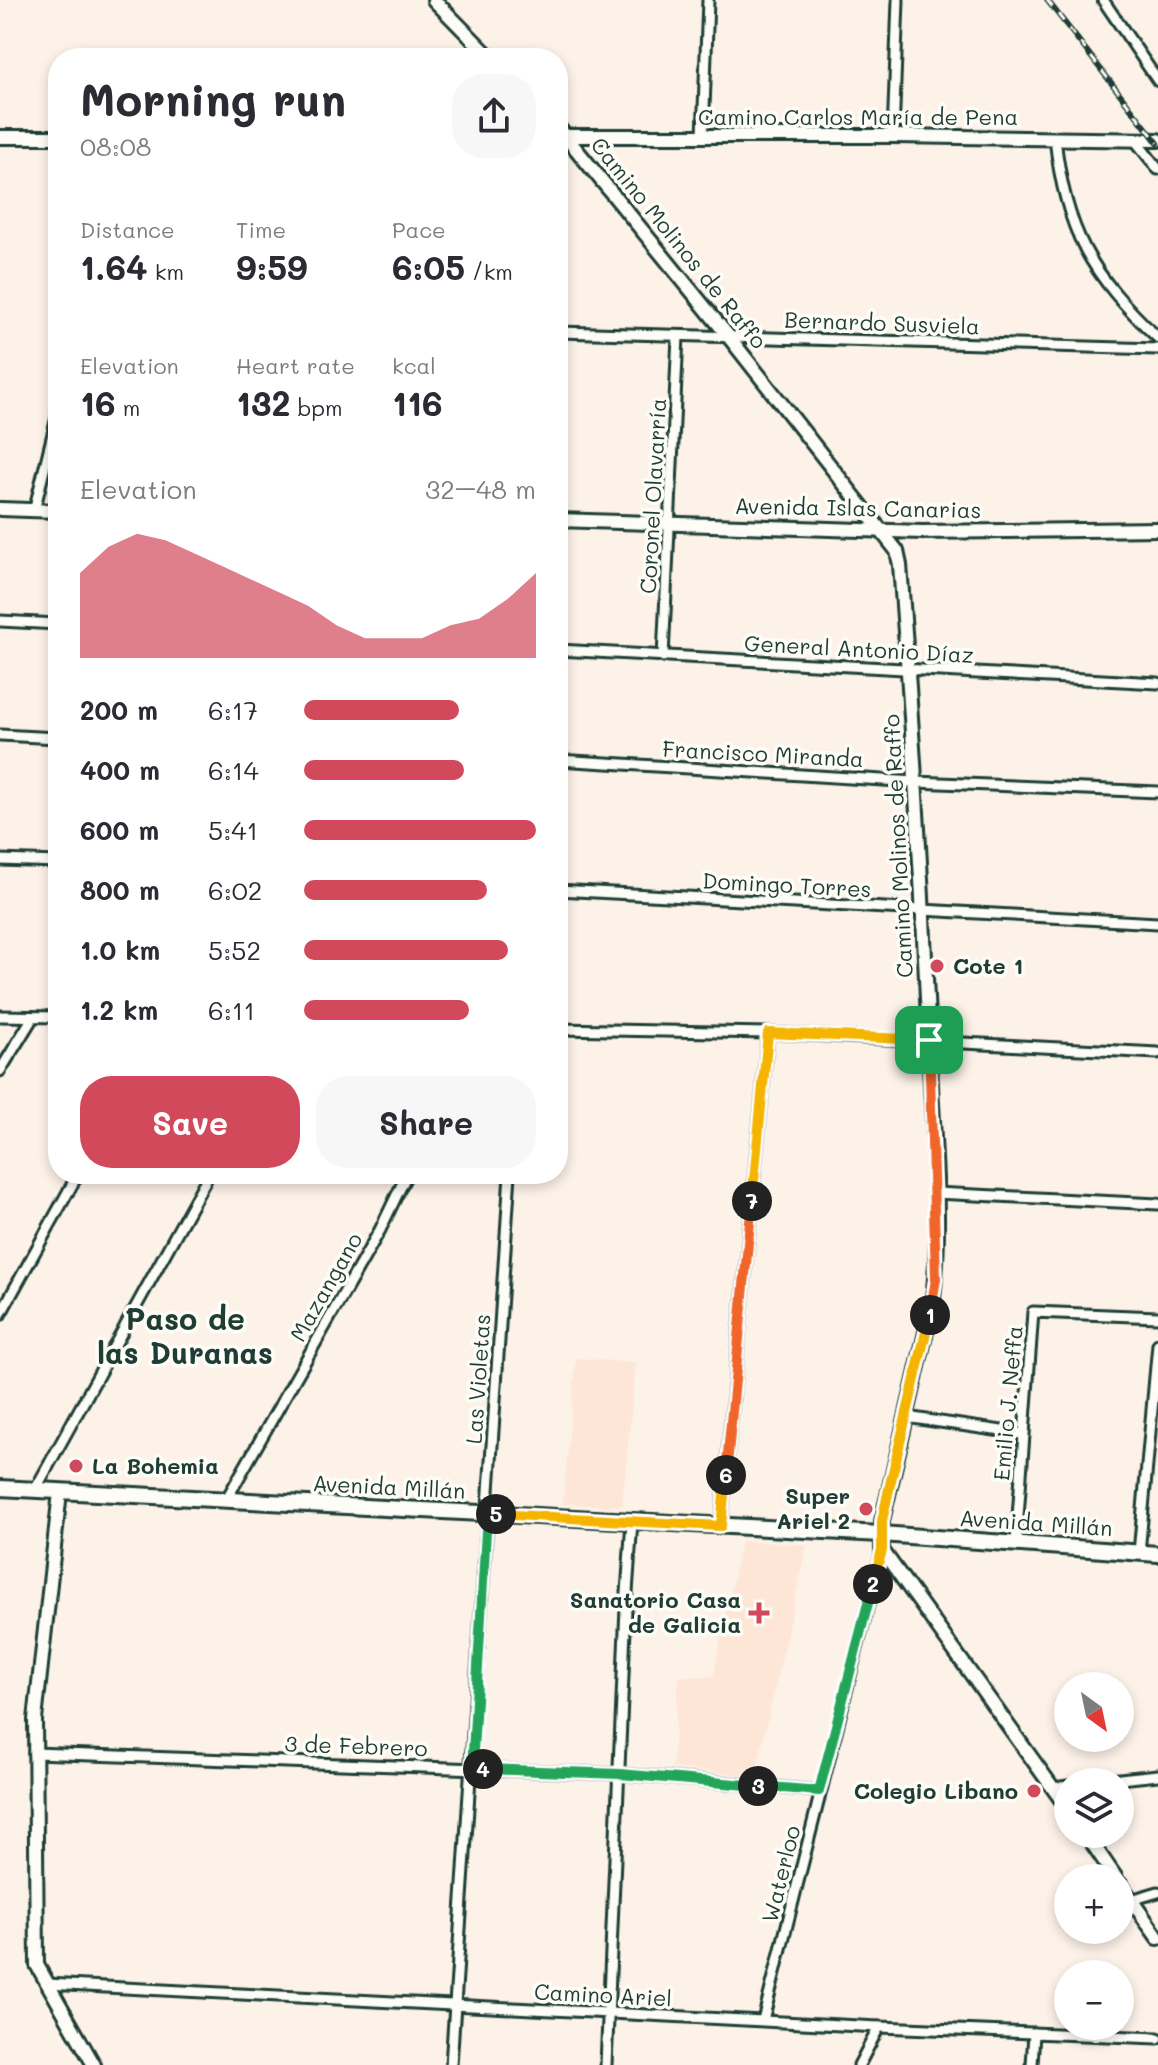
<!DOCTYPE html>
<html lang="en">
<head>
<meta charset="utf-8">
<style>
  body { margin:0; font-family:Mali,sans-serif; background:#f7f7f7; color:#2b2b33; height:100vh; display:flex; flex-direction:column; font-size:30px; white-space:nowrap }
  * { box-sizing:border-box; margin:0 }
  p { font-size:26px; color:#7c7c81 }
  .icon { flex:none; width:44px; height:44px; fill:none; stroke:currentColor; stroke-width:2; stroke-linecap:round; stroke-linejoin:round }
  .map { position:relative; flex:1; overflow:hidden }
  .drawer { position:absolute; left:48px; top:48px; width:520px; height:1136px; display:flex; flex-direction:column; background:#fff; border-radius:32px; box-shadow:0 4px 12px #0003 }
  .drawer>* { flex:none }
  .needle { width:52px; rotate:147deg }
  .controls { position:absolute; left:1054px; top:1672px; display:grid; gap:16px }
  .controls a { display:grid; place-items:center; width:80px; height:80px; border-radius:50%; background:#fff; box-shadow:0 4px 12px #0003; font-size:40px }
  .pin { position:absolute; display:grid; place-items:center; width:68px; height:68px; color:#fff; margin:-34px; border-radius:16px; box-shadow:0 4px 12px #0006 }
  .km { position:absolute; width:40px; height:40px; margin:-20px; border-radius:50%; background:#222; color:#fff; font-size:22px; line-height:40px; text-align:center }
  .round { display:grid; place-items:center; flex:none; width:84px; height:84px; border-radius:32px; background:#f7f7f7 }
  .headline { display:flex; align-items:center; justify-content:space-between; height:136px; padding:0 32px }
  h1 { font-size:44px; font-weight:700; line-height:60px }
  .figures { display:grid; grid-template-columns:repeat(3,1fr); gap:12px; height:136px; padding:8px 32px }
  .figures div { display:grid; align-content:center }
  .figures b { font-size:34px; font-weight:700 }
  .figures small { font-size:22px; font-weight:400 }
  .figures p { font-size:22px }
  .chart { height:224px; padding:16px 32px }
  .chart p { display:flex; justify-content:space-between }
  .chart svg { width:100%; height:144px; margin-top:8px; fill:#d1495b; opacity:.7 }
  .action { display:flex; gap:16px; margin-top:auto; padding:16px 32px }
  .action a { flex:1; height:92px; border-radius:32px; background:#d1495b; color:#fff; font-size:32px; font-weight:700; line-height:92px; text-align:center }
  .action a+a { background:#f7f7f7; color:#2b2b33 }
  ul { padding:0 32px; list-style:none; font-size:26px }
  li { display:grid; grid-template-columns:128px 96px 1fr; align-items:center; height:60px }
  li i { height:20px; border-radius:10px; background:#d1495b }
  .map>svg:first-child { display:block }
  .built { fill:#fde6d6 }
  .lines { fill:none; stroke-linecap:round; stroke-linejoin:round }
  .minor-casing { stroke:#1f3d34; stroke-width:15 }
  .tertiary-casing { stroke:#1f3d34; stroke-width:18 }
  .secondary-casing { stroke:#1f3d34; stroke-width:20 }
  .minor { stroke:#fdfcf7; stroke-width:9 }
  .tertiary { stroke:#fdfcf7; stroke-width:12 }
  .secondary { stroke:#fdfcf7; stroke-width:14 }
  .rail-casing { stroke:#1f3d34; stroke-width:6 }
  .rail { stroke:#fdfcf7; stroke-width:3; stroke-dasharray:9; stroke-linecap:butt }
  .split-1-casing { stroke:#fff; stroke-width:16 }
  .split-2-casing { stroke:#fff; stroke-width:16 }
  .split-3-casing { stroke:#fff; stroke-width:16 }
  .split-4-casing { stroke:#fff; stroke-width:16 }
  .split-5-casing { stroke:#fff; stroke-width:16 }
  .split-6-casing { stroke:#fff; stroke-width:16 }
  .split-7-casing { stroke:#fff; stroke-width:16 }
  .split-8-casing { stroke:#fff; stroke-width:16 }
  .split-1 { stroke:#f0652b; stroke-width:10 }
  .split-2 { stroke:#f5b400; stroke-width:10 }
  .split-3 { stroke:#22a559; stroke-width:10 }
  .split-4 { stroke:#22a559; stroke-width:10 }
  .split-5 { stroke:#22a559; stroke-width:10 }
  .split-6 { stroke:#f5b400; stroke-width:10 }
  .split-7 { stroke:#f0652b; stroke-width:10 }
  .split-8 { stroke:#f5b400; stroke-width:10 }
  .poi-dot { fill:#d1495b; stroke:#fdfcf7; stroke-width:3 }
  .labels { text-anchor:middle; stroke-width:7; stroke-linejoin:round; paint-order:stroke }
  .street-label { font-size:22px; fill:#1f3d34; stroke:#fdfcf7 }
  .poi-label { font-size:22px; font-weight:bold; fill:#1f3d34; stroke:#fdfcf7; text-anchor:end }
  .district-label { font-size:30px; font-weight:bold; fill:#1f3d34; stroke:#fdfcf7 }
</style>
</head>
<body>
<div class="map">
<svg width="1158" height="2065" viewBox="0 0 1158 2065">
  <rect width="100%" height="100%" fill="#fdf2e8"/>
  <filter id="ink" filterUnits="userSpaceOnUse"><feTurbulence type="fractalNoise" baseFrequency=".0125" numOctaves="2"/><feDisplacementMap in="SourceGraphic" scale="16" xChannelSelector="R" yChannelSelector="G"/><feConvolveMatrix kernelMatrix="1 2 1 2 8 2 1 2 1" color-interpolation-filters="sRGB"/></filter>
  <g filter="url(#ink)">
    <g class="built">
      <path d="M576,1358L636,1363L622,1506L563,1504Z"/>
      <path d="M741,1541L807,1545L755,1776L672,1768L679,1676L713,1677Z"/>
    </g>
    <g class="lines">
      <g class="minor-casing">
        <g id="minor">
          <path d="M1103,0L1158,81"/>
          <path d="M703,136L708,0"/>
          <path d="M893,136L898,0"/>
          <path d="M1055,138C1065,231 1091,275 1158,338"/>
          <path d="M1135,140L1158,169"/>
          <path d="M558,332L1158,349"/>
          <path d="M34,511L58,413"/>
          <path d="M0,621L58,624"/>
          <path d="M558,650L1158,683"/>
          <path d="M663,657L678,336"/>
          <path d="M0,735L58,738"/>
          <path d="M558,760L915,782L1158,792"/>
          <path d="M0,860L58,862"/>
          <path d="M558,890L1158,923"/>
          <path d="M0,1016L58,1017"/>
          <path d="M558,1029L768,1033L1158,1053"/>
          <path d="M0,1071L33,1017"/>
          <path d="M935,1193L1158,1204"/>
          <path d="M0,1315L78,1174"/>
          <path d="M906,1417L1022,1434"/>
          <path d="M35,1490L209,1174"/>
          <path d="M226,1500L380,1230L407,1174"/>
          <path d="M721,1526L768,1033"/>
          <path d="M1016,1544L1033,1312L1158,1317"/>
          <path d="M1139,1553L1158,1344"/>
          <path d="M34,1753L620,1774L819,1791"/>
          <path d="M1091,1782L1158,1775"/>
          <path d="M1054,1788L1068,1786"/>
          <path d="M1131,1900L1158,1892"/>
          <path d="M47,1984L879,2027L1158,2038"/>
          <path d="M763,2020L882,1550"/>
          <path d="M451,2065L510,1174"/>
          <path d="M606,2065L626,1607L632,1521"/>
          <path d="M859,2065L879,2027"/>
          <path d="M1032,2065L1034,2033"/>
        </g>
      </g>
      <g class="tertiary-casing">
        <g id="tertiary">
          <path d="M434,0L491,58"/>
          <path d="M558,127L729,337L897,551L900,565C913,731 923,896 930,1063C933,1142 943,1226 932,1306L882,1521V1550L1068,1809"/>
          <path d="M561,136H893L1158,140"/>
          <path d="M0,137H58"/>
          <path d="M0,509L58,511"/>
          <path d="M558,520L922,532L1158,529"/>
          <path d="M60,1492L35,1720L37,1965L94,2065"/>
          <path d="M1086,1834L1116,1878"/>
          <path d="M1120,1884L1158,1938"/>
        </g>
      </g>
      <g class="secondary-casing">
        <path id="secondary" d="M0,1488L881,1534L1158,1554"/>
      </g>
      <use href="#minor" class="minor"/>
      <use href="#tertiary" class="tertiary"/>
      <use href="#secondary" class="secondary"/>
      <g class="rail-casing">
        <path id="rail" d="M1047,0L1158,143"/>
      </g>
      <use href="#rail" class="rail"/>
    </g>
  </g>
  <g class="lines" filter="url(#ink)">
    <g class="split-1-casing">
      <path id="split-1" d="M929,1040L936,1279L930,1315"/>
    </g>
    <g class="split-2-casing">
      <path id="split-2" d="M873,1584L882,1550V1521L889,1489L930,1315"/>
    </g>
    <g class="split-3-casing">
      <path id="split-3" d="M758,1786L819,1791L873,1584"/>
    </g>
    <g class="split-4-casing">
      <path id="split-4" d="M483,1769L620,1774L758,1786"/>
    </g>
    <g class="split-5-casing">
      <path id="split-5" d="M483,1769L472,1768L487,1514H496"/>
    </g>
    <g class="split-6-casing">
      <path id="split-6" d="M496,1514L721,1526L726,1475"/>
    </g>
    <g class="split-7-casing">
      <path id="split-7" d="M726,1475L752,1201"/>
    </g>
    <g class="split-8-casing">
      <path id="split-8" d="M752,1201L768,1033L929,1040"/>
    </g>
    <use href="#split-1" class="split-1"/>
    <use href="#split-2" class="split-2"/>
    <use href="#split-3" class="split-3"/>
    <use href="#split-4" class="split-4"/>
    <use href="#split-5" class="split-5"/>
    <use href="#split-6" class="split-6"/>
    <use href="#split-7" class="split-7"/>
    <use href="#split-8" class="split-8"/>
  </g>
  <g class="poi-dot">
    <circle cx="937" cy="966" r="8"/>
    <circle cx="76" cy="1466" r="8"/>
    <circle cx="866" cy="1509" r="8"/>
    <path d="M755 1601h8v8h8v8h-8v8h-8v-8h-8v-8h8z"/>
    <circle cx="1034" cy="1791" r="8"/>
  </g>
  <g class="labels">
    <g class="street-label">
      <text x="858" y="125">Camino Carlos María de Pena</text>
      <text transform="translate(679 243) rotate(51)" y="8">Camino Molinos de Raffo</text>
      <text transform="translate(882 323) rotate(2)" y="8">Bernardo Susviela</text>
      <text transform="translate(653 496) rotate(-87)" y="8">Coronel Olavarría</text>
      <text transform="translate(858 508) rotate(1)" y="8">Avenida Islas Canarias</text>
      <text transform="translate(859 649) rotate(3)" y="8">General Antonio Díaz</text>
      <text transform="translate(763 754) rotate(3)" y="8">Francisco Miranda</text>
      <text transform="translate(898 846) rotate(-93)" y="8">Camino Molinos de Raffo</text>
      <text transform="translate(787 885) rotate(3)" y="8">Domingo Torres</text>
      <text transform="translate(326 1287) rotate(-60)" y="8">Mazangano</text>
      <text transform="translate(478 1379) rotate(-86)" y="8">Las Violetas</text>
      <text transform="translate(1008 1403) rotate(-85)" y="8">Emilio J. Neffa</text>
      <text transform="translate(389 1487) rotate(3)" y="8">Avenida Millán</text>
      <text transform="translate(1036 1523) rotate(4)" y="8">Avenida Millán</text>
      <text transform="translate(356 1746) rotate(2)" y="8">3 de Febrero</text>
      <text transform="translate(781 1874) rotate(-76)" y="8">Waterloo</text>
      <text transform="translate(603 1995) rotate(3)" y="8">Camino Ariel</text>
    </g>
    <g class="poi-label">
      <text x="953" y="974" text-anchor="start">Cote 1</text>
      <text x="92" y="1474" text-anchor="start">La Bohemia</text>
      <text x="850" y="1504">Super<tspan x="850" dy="25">Ariel 2</tspan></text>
      <text x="741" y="1608">Sanatorio Casa<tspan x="741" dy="25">de Galicia</tspan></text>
      <text x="1018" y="1799">Colegio Libano</text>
    </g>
    <g class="district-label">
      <text x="185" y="1330">Paso de<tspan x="185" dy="34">las Duranas</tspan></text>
    </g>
  </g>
</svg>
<div class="controls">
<a><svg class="needle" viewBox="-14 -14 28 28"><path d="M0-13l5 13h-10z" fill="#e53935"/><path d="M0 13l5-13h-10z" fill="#7c7c81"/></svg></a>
<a><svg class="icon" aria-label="layers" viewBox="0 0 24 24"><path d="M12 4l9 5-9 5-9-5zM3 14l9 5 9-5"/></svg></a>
<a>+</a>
<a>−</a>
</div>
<div class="pin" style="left:929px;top:1040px;background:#1e9e55"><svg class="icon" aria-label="arrive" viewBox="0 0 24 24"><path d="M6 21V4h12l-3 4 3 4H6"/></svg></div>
<b class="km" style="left:930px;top:1315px">1</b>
<b class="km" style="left:873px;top:1584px">2</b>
<b class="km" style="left:758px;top:1786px">3</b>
<b class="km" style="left:483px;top:1769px">4</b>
<b class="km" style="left:496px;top:1514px">5</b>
<b class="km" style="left:726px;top:1475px">6</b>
<b class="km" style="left:752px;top:1201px">7</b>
<section class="drawer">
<div class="headline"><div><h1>Morning run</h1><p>08:08</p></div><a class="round"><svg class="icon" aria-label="share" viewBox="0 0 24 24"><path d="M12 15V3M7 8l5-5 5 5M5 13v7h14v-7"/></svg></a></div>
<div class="figures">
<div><p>Distance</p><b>1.64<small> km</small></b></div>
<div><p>Time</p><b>9:59</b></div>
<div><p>Pace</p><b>6:05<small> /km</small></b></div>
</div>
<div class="figures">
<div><p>Elevation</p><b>16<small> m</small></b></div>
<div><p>Heart rate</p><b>132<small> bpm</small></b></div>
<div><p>kcal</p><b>116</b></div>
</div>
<div class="chart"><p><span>Elevation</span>32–48 m</p>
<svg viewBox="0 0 160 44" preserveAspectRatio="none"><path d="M0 44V18L10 10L20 6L30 8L40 12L50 16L60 20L70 24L80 28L90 34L100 38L110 38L120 38L130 34L140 32L150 26L160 18V44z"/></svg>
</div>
<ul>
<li><b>200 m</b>6:17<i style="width:67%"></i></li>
<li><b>400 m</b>6:14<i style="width:69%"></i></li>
<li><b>600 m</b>5:41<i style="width:100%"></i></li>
<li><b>800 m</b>6:02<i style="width:79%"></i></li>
<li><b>1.0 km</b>5:52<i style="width:88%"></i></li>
<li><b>1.2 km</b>6:11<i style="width:71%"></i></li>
</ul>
<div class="action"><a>Save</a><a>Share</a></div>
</section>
</div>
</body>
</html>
